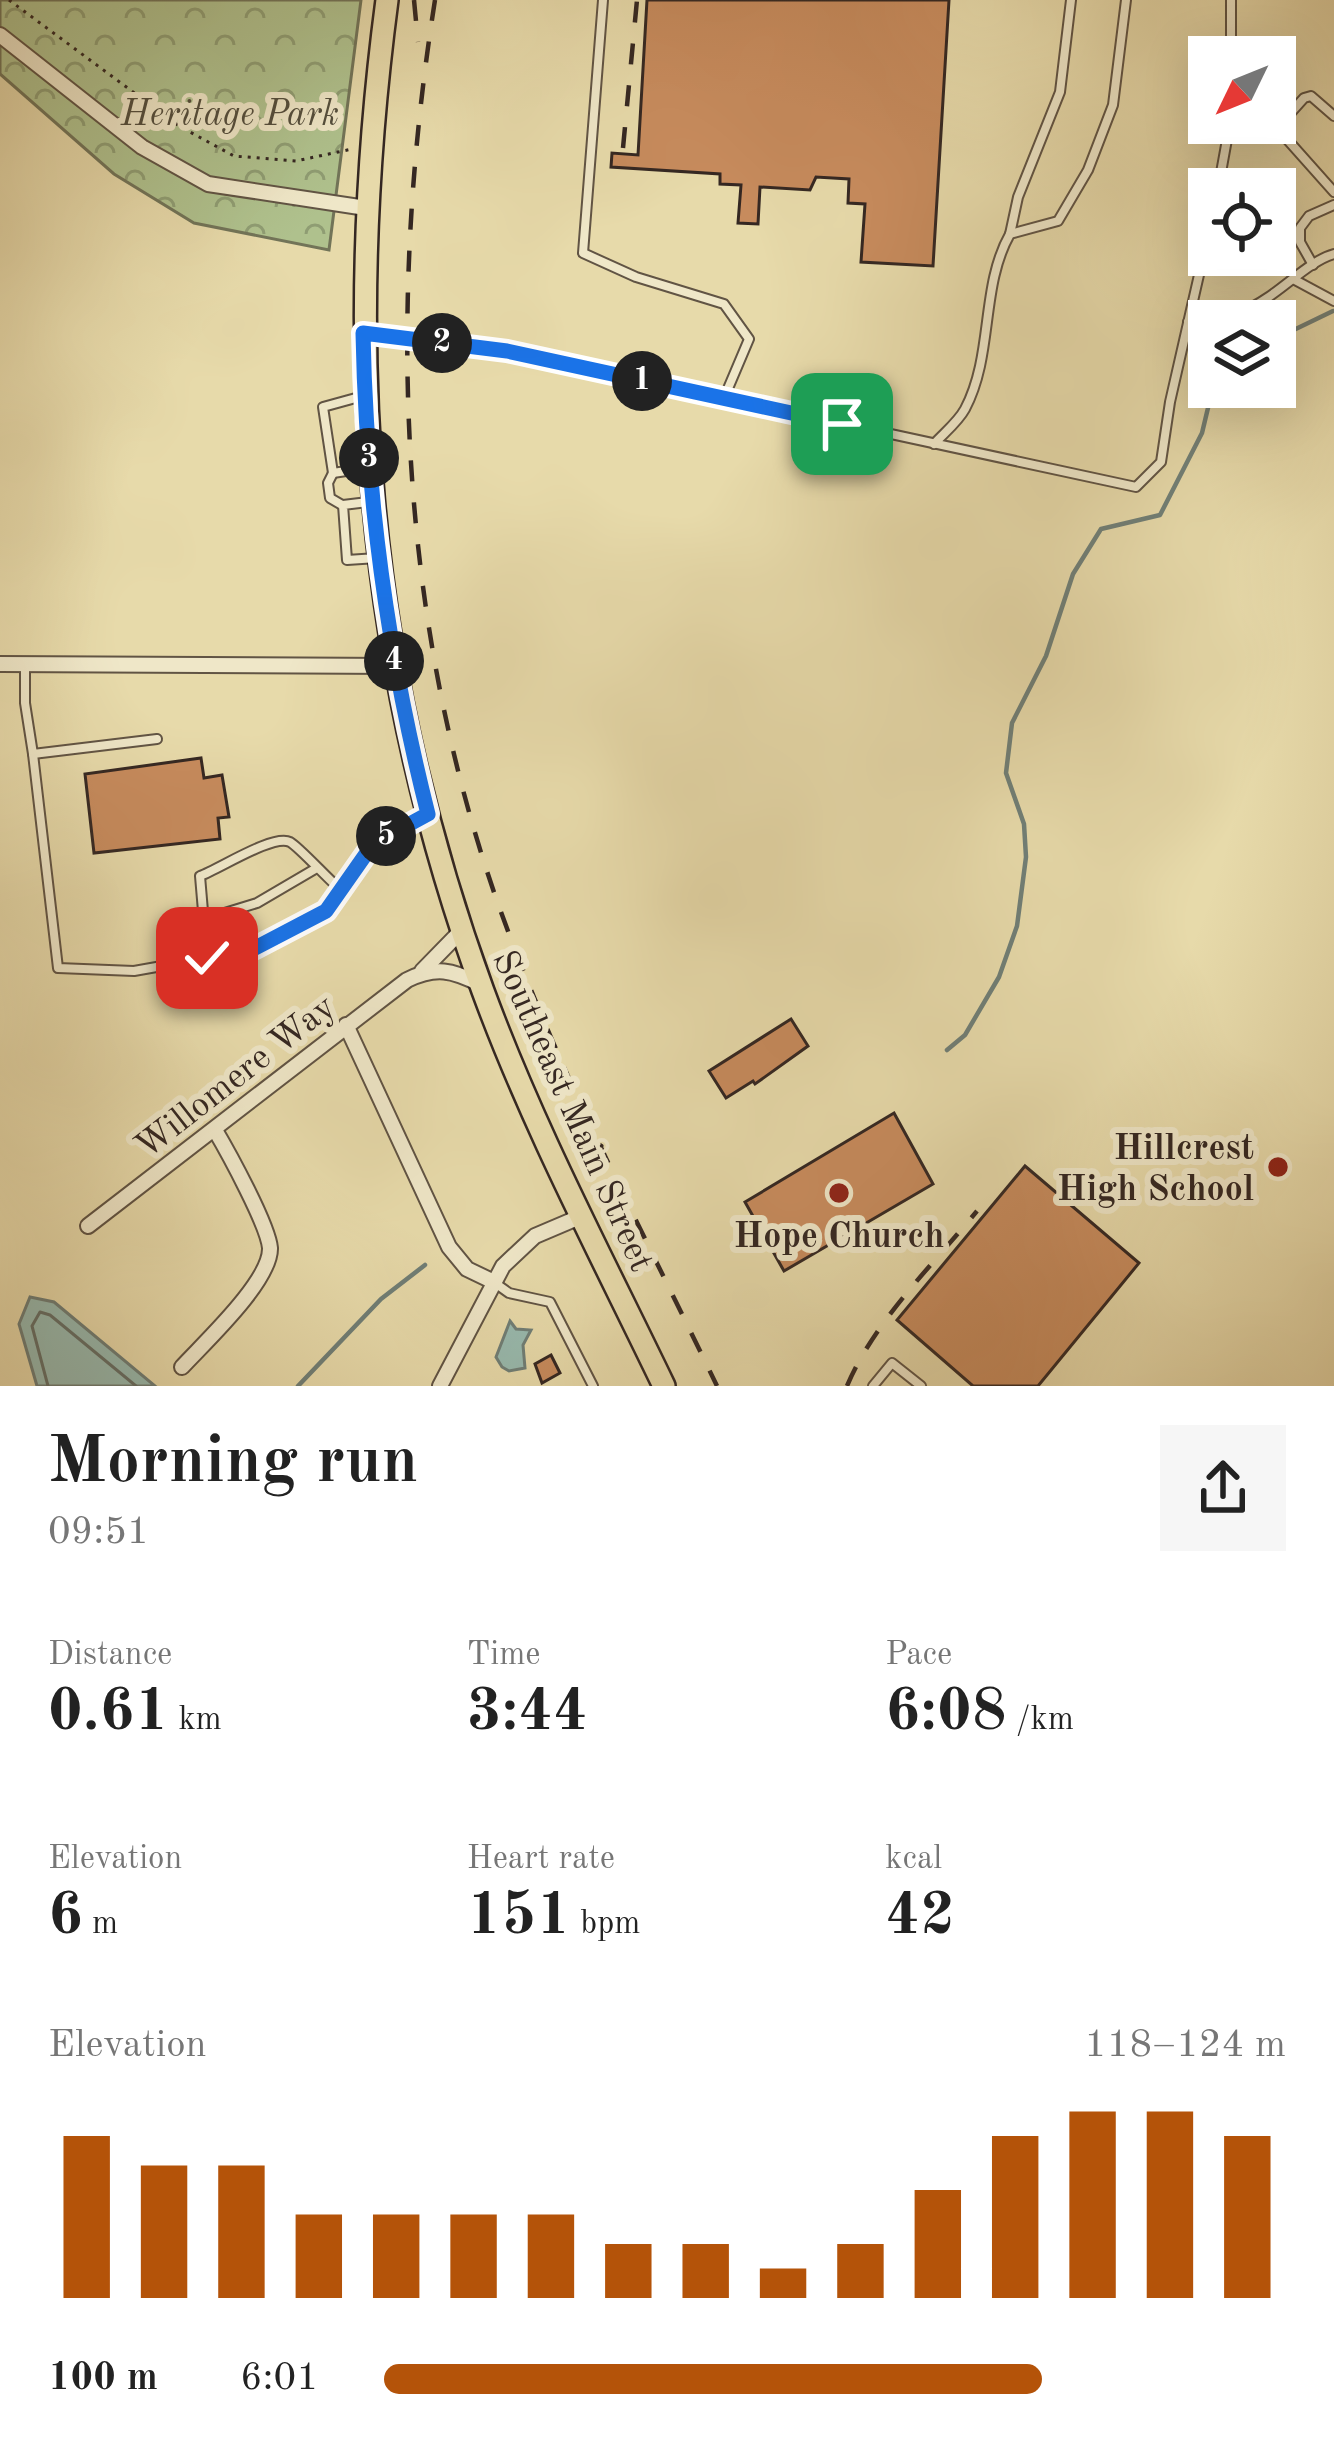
<!DOCTYPE html>
<html lang="en">
<head>
<meta charset="utf-8">
<style>
  body { margin:0; font-family:"Old Standard TT",serif; background:#f6f6f6; color:#222; height:100vh; display:flex; flex-direction:column; font-size:45px; white-space:nowrap }
  * { box-sizing:border-box; margin:0 }
  p { font-size:39px; color:#767676 }
  .icon { flex:none; width:66px; height:66px; fill:none; stroke:currentColor; stroke-width:2; stroke-linecap:round; stroke-linejoin:round }
  .map { position:relative; height:1386px; overflow:hidden }
  .drawer { display:flex; flex-direction:column; background:#fff; flex:1 }
  .drawer>* { flex:none }
  .needle { width:78px; rotate:227deg }
  .fabs { position:absolute; left:1188px; top:36px; display:grid; gap:24px }
  .fabs a { display:grid; place-items:center; width:108px; height:108px; border-radius:0px; background:#fff; box-shadow:0 12px 48px #0002; font-size:60px }
  .pin { position:absolute; display:grid; place-items:center; width:102px; height:102px; color:#fff; margin:-51px; border-radius:24px; box-shadow:0 6px 18px #0006 }
  .km { position:absolute; width:60px; height:60px; margin:-30px; border-radius:50%; background:#222; color:#fff; font-size:33px; line-height:60px; text-align:center }
  .round { display:grid; place-items:center; flex:none; width:126px; height:126px; border-radius:0px; background:#f6f6f6 }
  .headline { display:flex; align-items:center; justify-content:space-between; height:204px; padding:0 48px }
  h1 { font-size:66px; font-weight:700; line-height:90px }
  .stats { display:grid; grid-template-columns:repeat(3,1fr); gap:18px; height:204px; padding:12px 48px }
  .stats div { display:grid; align-content:center }
  .stats b { font-size:60px; font-weight:700 }
  .stats small { font-size:33px; font-weight:400 }
  .stats p { font-size:33px }
  .chart { height:336px; padding:24px 48px }
  .chart p { display:flex; justify-content:space-between }
  .chart svg { width:100%; height:216px; margin-top:12px; stroke:#b45309; stroke-width:6 }
  ul { padding:0 48px; list-style:none; font-size:39px }
  li { display:grid; grid-template-columns:192px 144px 1fr; align-items:center; height:90px }
  li i { height:30px; border-radius:15px; background:#b45309 }
  .map>svg:first-child { display:block }
  .park { fill:url(#park-crowns); stroke:#727458; stroke-width:3 }
  .water { fill:#98baaf; stroke:#707f77; stroke-width:3 }
  .lines { fill:none; stroke-linecap:round; stroke-linejoin:round }
  .shore { stroke:#667068; stroke-width:3 }
  .stream { stroke:#707f77; stroke-width:4.5 }
  .building { fill:#c78b5d; stroke:#342722; stroke-width:3 }
  .lane-casing { stroke:#615444; stroke-width:12 }
  .street-casing { stroke:#615444; stroke-width:18 }
  .primary-casing { stroke:#342722; stroke-width:26 }
  .path { stroke:#342722; stroke-width:3; stroke-dasharray:3 6; stroke-linecap:butt }
  .lane { stroke:#efe7c8; stroke-width:8 }
  .street { stroke:#efe7c8; stroke-width:14 }
  .primary { stroke:#e7daaa; stroke-width:21 }
  .rail { stroke:#342722; stroke-width:4.5; stroke-dasharray:21 21; stroke-linecap:butt }
  .route-casing { stroke:#fff; stroke-width:24 }
  .route { stroke:#1a73e8; stroke-width:15 }
  .poi-dot { fill:#8f2418; stroke:#efe7c8; stroke-width:4.5 }
  .labels { text-anchor:middle; stroke-width:12; stroke-linejoin:round; paint-order:stroke }
  .park-label { font-size:36px; font-style:italic; fill:#534e3d; stroke:#efe7c8 }
  .street-label { font-size:36px; fill:#342722; stroke:#efe7c8 }
  .poi-label { font-size:36px; font-weight:bold; fill:#342722; stroke:#efe7c8; text-anchor:end }
</style>
</head>
<body>
<div class="map">
<svg width="1334" height="1386" viewBox="0 0 1334 1386">
  <defs>
    <pattern id="park-crowns" width="20" height="18" patternUnits="userSpaceOnUse" patternTransform="scale(3)"><rect width="20" height="18" fill="#afc18d"/><path d="M2 6a3 3 0 1 1 6 0M12 15a3 3 0 1 1 6 0" fill="none" stroke="#8f9d73"/></pattern>
  </defs>
  <rect width="100%" height="100%" fill="#e7daaa"/>
  <filter id="stains"><feTurbulence type="fractalNoise" baseFrequency=".00167" numOctaves="4"/><feColorMatrix values="0 0 0 0 .2 0 0 0 0 .09 0 0 0 0 .02 0 0 0 .5 -.17"/></filter>
  <radialGradient id="worn" r=".72"><stop offset=".6" stop-color="#630" stop-opacity="0"/><stop offset="1" stop-color="#630" stop-opacity=".3"/></radialGradient>
  <path class="park" d="M0,0H361L329,250L194,223L114,174L0,74Z"/>
  <g class="water">
    <path d="M30,1297L54,1302L155,1386H37L19,1324Z"/>
    <path d="M510,1321L516,1329L531,1330L523,1345L525,1368L509,1371L502,1367L496,1357Z"/>
  </g>
  <g class="lines">
    <path class="shore" d="M48,1386L32,1326L40,1312L50,1315L136,1386"/>
    <g class="stream">
      <path d="M1275,339L1333,311"/>
      <path d="M947,1050L965,1035L999,977L1017,926L1026,857L1024,824L1006,773L1012,723L1046,656L1073,574L1101,529L1160,515L1202,433L1213,387"/>
      <path d="M298,1386L381,1299L425,1265"/>
    </g>
  </g>
  <g class="building">
    <path d="M647,0H949L933,266L861,262L865,204L848,203L849,179L816,177L810,190L760,187L758,224L738,223L741,185L720,184V174L611,167L612,153L638,155Z"/>
    <path d="M201,758L204,778L222,775L229,817L218,818L220,839L94,853L85,774Z"/>
    <path d="M791,1019L808,1046L755,1084L753,1081L726,1098L709,1071Z"/>
    <path d="M894,1113L933,1184L784,1271L745,1202Z"/>
    <path d="M1025,1166L1139,1263L1038,1386H973L897,1320Z"/>
    <path d="M551,1355L560,1373L542,1383L535,1364Z"/>
  </g>
  <g class="lines">
    <g class="lane-casing">
      <g id="lane">
        <path d="M603,0L583,253L636,277L724,304L749,339L724,398"/>
        <path d="M1231,57V0"/>
        <path d="M1334,116L1311,96L1304,98L1277,128L1334,192"/>
        <path d="M1218,189L1230,123"/>
        <path d="M1010,234L1018,197L1060,92L1071,0"/>
        <path d="M1313,265L1300,242V228L1309,216L1334,205"/>
        <path d="M1295,280L1334,301"/>
        <path d="M1188,322C1206,319 1228,317 1245,310C1275,299 1307,261 1334,254"/>
        <path d="M371,334L507,351L1136,487L1161,462L1170,402L1209,231"/>
        <path d="M363,396L323,407L333,473L366,468"/>
        <path d="M934,444C944,433 958,422 965,409C994,354 980,287 1010,234L1058,221L1088,170L1113,105L1126,0"/>
        <path d="M333,473L328,483L330,498L342,505"/>
        <path d="M368,502L343,505L347,560L377,558"/>
        <path d="M25,666V703L33,754L157,739"/>
        <path d="M33,754L58,968L134,971L207,958"/>
        <path d="M340,889C329,880 299,847 290,842C273,834 221,868 200,876L207,958H236L326,911L373,844L427,814"/>
        <path d="M205,919L257,903L315,869"/>
        <path d="M495,1283L509,1293L550,1302L593,1386"/>
        <path d="M873,1386L892,1363L921,1386"/>
      </g>
    </g>
    <g class="street-casing">
      <g id="street">
        <path d="M0,35L142,147L208,184L366,208"/>
        <path d="M0,664L395,666"/>
        <path d="M422,971L462,930"/>
        <path d="M346,1025L449,1247L467,1269L494,1282"/>
        <path d="M88,1226L407,980C436,966 452,970 480,984"/>
        <path d="M182,1367C204,1343 271,1281 270,1248C268,1225 228,1152 215,1130"/>
        <path d="M440,1386L503,1266L535,1236L582,1216"/>
      </g>
    </g>
    <g class="primary-casing">
      <path id="primary" d="M387,0C342,340 364,666 483,991C533,1127 601,1255 664,1386"/>
    </g>
    <path class="path" d="M9,0L179,126L234,156L296,161L352,149"/>
    <use href="#lane" class="lane"/>
    <use href="#street" class="street"/>
    <use href="#primary" class="primary"/>
    <g class="rail">
      <path d="M414,0L418,42"/>
      <path d="M435,0C388,298 396,610 496,898C555,1066 640,1226 717,1386"/>
      <path d="M623,148L637,0"/>
      <path d="M847,1386C875,1320 932,1266 977,1211"/>
    </g>
  </g>
  <g class="lines">
    <g class="route-casing">
      <path id="route" d="M207,958H236L326,911L373,844L428,814C388,656 366,496 363,333L507,351L842,424"/>
    </g>
    <use href="#route" class="route"/>
  </g>
  <g class="poi-dot">
    <circle cx="1278" cy="1167" r="12"/>
    <circle cx="839" cy="1193" r="12"/>
  </g>
  <g class="labels">
    <g class="park-label">
      <text x="230" y="125">Heritage Park</text>
    </g>
    <g class="street-label">
      <text transform="translate(234 1075) rotate(-38)" y="13">Willomere Way</text>
      <text transform="translate(575 1110) rotate(66)" y="13">Southeast Main Street</text>
    </g>
    <g class="poi-label">
      <text x="1254" y="1159">Hillcrest<tspan x="1254" dy="41">High School</tspan></text>
      <text x="839" y="1247" text-anchor="middle">Hope Church</text>
    </g>
  </g>
  <rect width="100%" height="100%" filter="url(#stains)"/>
  <rect width="100%" height="100%" fill="url(#worn)"/>
</svg>
<div class="fabs">
<a><svg class="needle" viewBox="-14 -14 28 28"><path d="M0-13l5 13h-10z" fill="#e53935"/><path d="M0 13l5-13h-10z" fill="#767676"/></svg></a>
<a><svg class="icon" aria-label="locate" viewBox="0 0 24 24"><circle cx="12" cy="12" r="6"/><path d="M12 2v4M12 18v4M2 12h4M18 12h4"/></svg></a>
<a><svg class="icon" aria-label="layers" viewBox="0 0 24 24"><path d="M12 4l9 5-9 5-9-5zM3 14l9 5 9-5"/></svg></a>
</div>
<div class="pin" style="left:842px;top:424px;background:#1e9e55"><svg class="icon" aria-label="arrive" viewBox="0 0 24 24"><path d="M6 21V4h12l-3 4 3 4H6"/></svg></div>
<div class="pin" style="left:207px;top:958px;background:#d93025"><svg class="icon" aria-label="check" viewBox="0 0 24 24"><path d="M5 12l5 5 9-10"/></svg></div>
<b class="km" style="left:642px;top:381px">1</b>
<b class="km" style="left:442px;top:343px">2</b>
<b class="km" style="left:369px;top:458px">3</b>
<b class="km" style="left:394px;top:661px">4</b>
<b class="km" style="left:386px;top:836px">5</b>
</div>
<section class="drawer">
<div class="headline"><div><h1>Morning run</h1><p>09:51</p></div><a class="round"><svg class="icon" aria-label="share" viewBox="0 0 24 24"><path d="M12 15V3M7 8l5-5 5 5M5 13v7h14v-7"/></svg></a></div>
<div class="stats">
<div><p>Distance</p><b>0.61<small> km</small></b></div>
<div><p>Time</p><b>3:44</b></div>
<div><p>Pace</p><b>6:08<small> /km</small></b></div>
</div>
<div class="stats">
<div><p>Elevation</p><b>6<small> m</small></b></div>
<div><p>Heart rate</p><b>151<small> bpm</small></b></div>
<div><p>kcal</p><b>42</b></div>
</div>
<div class="chart"><p><span>Elevation</span>118–124 m</p>
<svg viewBox="0 0 160 44" preserveAspectRatio="none"><path d="M5 44V11M15 44V17M25 44V17M35 44V27M45 44V27M55 44V27M65 44V27M75 44V33M85 44V33M95 44V38M105 44V33M115 44V22M125 44V11M135 44V6M145 44V6M155 44V11"/></svg>
</div>
<ul>
<li><b>100 m</b>6:01<i style="width:73%"></i></li>
</ul>
</section>
</body>
</html>
